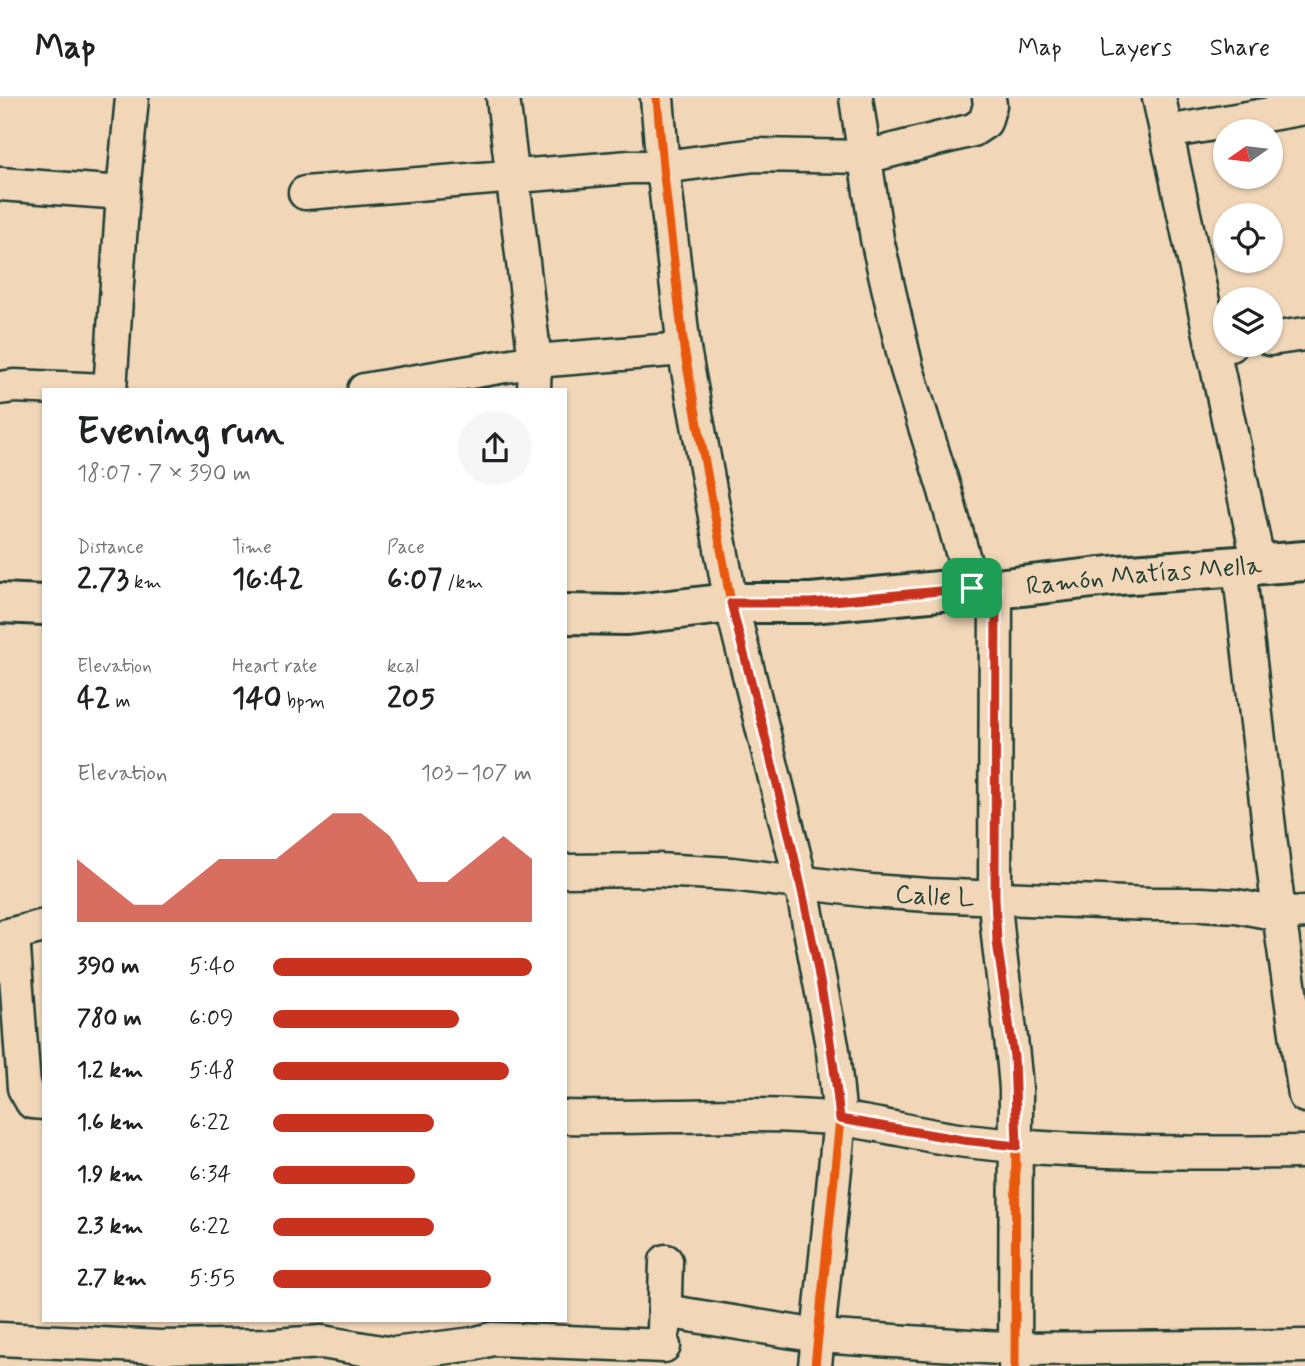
<!DOCTYPE html>
<html lang="en">
<head>
<meta charset="utf-8">
<style>
  body { margin:0; font-family:Mynerve,sans-serif; background:#f6f6f6; color:#202124; height:100vh; display:flex; flex-direction:column; font-size:26px; white-space:nowrap }
  * { box-sizing:border-box; margin:0 }
  p { font-size:23px; color:#757577 }
  .icon { flex:none; width:38px; height:38px; fill:none; stroke:currentColor; stroke-width:2; stroke-linecap:round; stroke-linejoin:round }
  .map { position:relative; flex:1; overflow:hidden }
  .drawer { position:absolute; left:42px; top:290px; width:525px; height:934px; display:flex; flex-direction:column; background:#fff; border-radius:0px; box-shadow:0 2px 5px #0004 }
  .drawer>* { flex:none }
  .needle { width:46px; rotate:256deg }
  .controls { position:absolute; left:1213px; top:21px; display:grid; gap:14px }
  .controls a { display:grid; place-items:center; width:70px; height:70px; border-radius:50%; background:#fff; box-shadow:0 2px 5px #0004; font-size:35px }
  .pin { position:absolute; display:grid; place-items:center; width:60px; height:60px; color:#fff; margin:-30px; border-radius:14px; box-shadow:0 4px 10px #0006 }
  .round { display:grid; place-items:center; flex:none; width:74px; height:74px; border-radius:37px; background:#f6f6f6 }
  .overview { display:flex; align-items:center; justify-content:space-between; height:119px; padding:0 35px }
  h1 { font-size:38px; font-weight:700; line-height:52px }
  .stats { display:grid; grid-template-columns:repeat(3,1fr); gap:10px; height:119px; padding:7px 35px }
  .stats div { display:grid; align-content:center }
  .stats b { font-size:30px; font-weight:700 }
  .stats small { font-size:19px; font-weight:400 }
  .stats p { font-size:19px }
  .chart { height:196px; padding:14px 35px }
  .chart p { display:flex; justify-content:space-between }
  .chart svg { width:100%; height:126px; margin-top:7px; fill:#c8321e; opacity:.7 }
  ul { padding:0 35px; list-style:none; font-size:23px }
  li { display:grid; grid-template-columns:112px 84px 1fr; align-items:center; height:52px }
  li i { height:18px; border-radius:9px; background:#c8321e }
  header { display:flex; align-items:center; gap:42px; box-sizing:border-box; height:98px; padding:0 35px; background:#fff; border-bottom:2px solid #e0e0e0 }
  header strong { font-size:33px }
  nav { display:flex; gap:38px; margin-inline-start:auto; font-size:24px }
  .map>svg:first-child { display:block }
  .lines { fill:none; stroke-linecap:round; stroke-linejoin:round }
  .minor-casing { stroke:#1f3d34; stroke-width:37 }
  .tertiary-casing { stroke:#1f3d34; stroke-width:44 }
  .minor { stroke:#f1d7b8; stroke-width:32 }
  .tertiary { stroke:#f1d7b8; stroke-width:38 }
  .cycleway-casing { stroke:#f1d7b8; stroke-width:13 }
  .cycleway { stroke:#e8590c; stroke-width:9 }
  .route-casing { stroke:#fff; stroke-width:14 }
  .route { stroke:#c8321e; stroke-width:9 }
  .labels { text-anchor:middle; stroke-width:5; stroke-linejoin:round; paint-order:stroke }
  .street-label { font-size:26px; fill:#1f3d34; stroke:#f1d7b8 }
</style>
</head>
<body>
<header>
<strong>Map</strong>
<nav><a>Map</a><a>Layers</a><a>Share</a></nav>
</header>
<div class="map">
<svg width="1305" height="1268" viewBox="0 0 1305 1268">
  <rect width="100%" height="100%" fill="#f1d7b8"/>
  <filter id="ink" filterUnits="userSpaceOnUse"><feTurbulence type="fractalNoise" baseFrequency=".0143" numOctaves="2"/><feDisplacementMap in="SourceGraphic" scale="14" xChannelSelector="R" yChannelSelector="G"/><feConvolveMatrix kernelMatrix="1 2 1 2 8 2 1 2 1" color-interpolation-filters="sRGB"/></filter>
  <g filter="url(#ink)">
    <g class="lines">
      <g class="minor-casing">
        <g id="minor">
          <path d="M503,0L535,263L534,292"/>
          <path d="M657,0L663,69L684,251L731,505L801,784L833,953L840,1021L815,1268"/>
          <path d="M856,0L877,141L907,271L945,393L972,490"/>
          <path d="M1159,0L1213,250L1231,247"/>
          <path d="M1167,34L1305,10"/>
          <path d="M0,86L123,95"/>
          <path d="M305,95L630,69H663L755,57L865,59L973,32L985,24L990,7L989,0"/>
          <path d="M1270,241L1305,236"/>
          <path d="M1213,250L1259,467"/>
          <path d="M0,290L14,288L107,292"/>
          <path d="M110,292L123,95L132,0"/>
          <path d="M364,292L535,263L684,251"/>
          <path d="M1239,469L1279,816L1305,998"/>
          <path d="M996,491L995,799C998,864 1012,927 1016,992L1015,1268"/>
          <path id="s1" d="M565,773L657,772L732,776L871,793L928,797L1150,806H1201L1236,808L1279,816L1305,814"/>
          <path d="M13,836L24,990L32,1004L44,1005"/>
          <path d="M0,839L44,828"/>
          <path d="M565,1019C657,1021 750,1012 841,1021C883,1026 924,1038 966,1043C1078,1056 1192,1055 1305,1054"/>
          <path d="M665,1213L818,1238L1015,1251L1305,1248"/>
          <path d="M664,1232L666,1163"/>
          <path d="M0,1241L160,1249L275,1247L322,1244L393,1256L473,1246L492,1241L664,1248"/>
        </g>
      </g>
      <g class="tertiary-casing">
        <g id="tertiary">
          <path d="M0,505L44,507"/>
          <path id="s2" d="M565,516L626,517L731,505H811L972,490L996,491L1119,477L1305,463"/>
        </g>
      </g>
      <use href="#minor" class="minor"/>
      <use href="#tertiary" class="tertiary"/>
      <g class="cycleway-casing">
        <g id="cycleway">
          <path d="M657,0L663,69L684,251L731,505L801,784L833,953L840,1021L815,1268"/>
          <path d="M996,491L995,799C998,864 1012,927 1016,992L1015,1268"/>
        </g>
      </g>
      <use href="#cycleway" class="cycleway"/>
    </g>
  </g>
  <g class="lines" filter="url(#ink)">
    <g class="route-casing">
      <path id="route" d="M972,490L996,491L995,799L997,844L1014,959L1017,1048L963,1042L840,1021C822,846 774,675 731,505H811Z"/>
    </g>
    <use href="#route" class="route"/>
  </g>
  <g class="labels">
    <g class="street-label">
      <text dy="9" stroke="none"><textPath href="#s2" startOffset="581">Ramón Matías Mella</textPath></text>
      <text dy="9" stroke="none"><textPath href="#s1" startOffset="371">Calle L</textPath></text>
    </g>
  </g>
</svg>
<div class="controls">
<a><svg class="needle" viewBox="-14 -14 28 28"><path d="M0-13l5 13h-10z" fill="#e53935"/><path d="M0 13l5-13h-10z" fill="#757577"/></svg></a>
<a><svg class="icon" aria-label="locate" viewBox="0 0 24 24"><circle cx="12" cy="12" r="6"/><path d="M12 2v4M12 18v4M2 12h4M18 12h4"/></svg></a>
<a><svg class="icon" aria-label="layers" viewBox="0 0 24 24"><path d="M12 4l9 5-9 5-9-5zM3 14l9 5 9-5"/></svg></a>
</div>
<div class="pin" style="left:972px;top:490px;background:#1e9e55"><svg class="icon" aria-label="arrive" viewBox="0 0 24 24"><path d="M6 21V4h12l-3 4 3 4H6"/></svg></div>
<section class="drawer">
<div class="overview"><div><h1>Evening run</h1><p>18:07 · 7 × 390 m</p></div><a class="round"><svg class="icon" aria-label="share" viewBox="0 0 24 24"><path d="M12 15V3M7 8l5-5 5 5M5 13v7h14v-7"/></svg></a></div>
<div class="stats">
<div><p>Distance</p><b>2.73<small> km</small></b></div>
<div><p>Time</p><b>16:42</b></div>
<div><p>Pace</p><b>6:07<small> /km</small></b></div>
</div>
<div class="stats">
<div><p>Elevation</p><b>42<small> m</small></b></div>
<div><p>Heart rate</p><b>140<small> bpm</small></b></div>
<div><p>kcal</p><b>205</b></div>
</div>
<div class="chart"><p><span>Elevation</span>103–107 m</p>
<svg viewBox="0 0 160 44" preserveAspectRatio="none"><path d="M0 44V22L10 30L20 38L30 38L40 30L50 22L60 22L70 22L80 14L90 6L100 6L110 14L120 30L130 30L140 22L150 14L160 22V44z"/></svg>
</div>
<ul>
<li><b>390 m</b>5:40<i style="width:100%"></i></li>
<li><b>780 m</b>6:09<i style="width:72%"></i></li>
<li><b>1.2 km</b>5:48<i style="width:91%"></i></li>
<li><b>1.6 km</b>6:22<i style="width:62%"></i></li>
<li><b>1.9 km</b>6:34<i style="width:55%"></i></li>
<li><b>2.3 km</b>6:22<i style="width:62%"></i></li>
<li><b>2.7 km</b>5:55<i style="width:84%"></i></li>
</ul>
</section>
</div>
</body>
</html>
